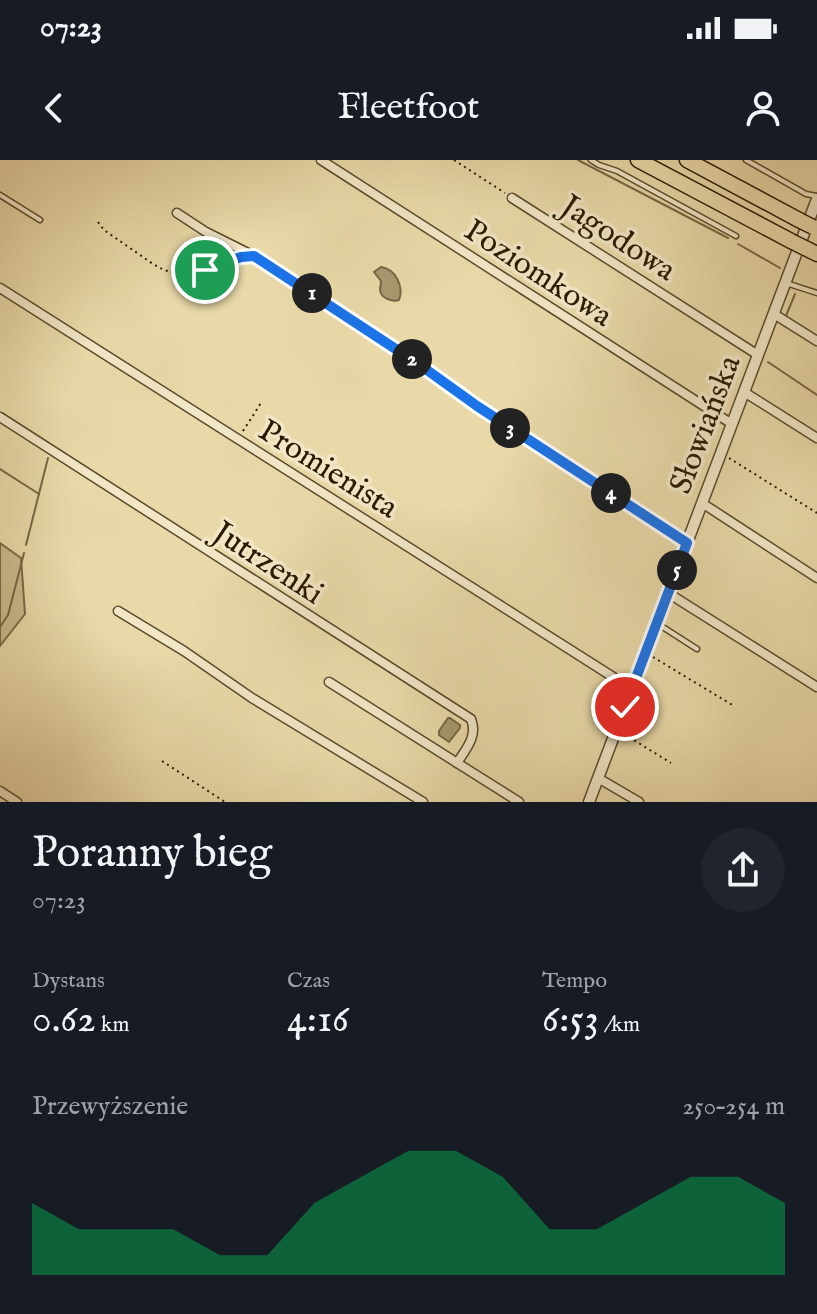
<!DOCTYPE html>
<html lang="pl">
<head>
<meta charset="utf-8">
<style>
  body { margin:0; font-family:"IM FELL English",serif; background:#20242c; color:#f1f3f6; height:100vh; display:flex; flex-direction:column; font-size:30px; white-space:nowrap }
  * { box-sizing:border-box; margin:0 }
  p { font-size:26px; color:#9ea1a6 }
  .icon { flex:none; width:44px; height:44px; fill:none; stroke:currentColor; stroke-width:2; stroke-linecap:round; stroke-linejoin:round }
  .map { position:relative; height:642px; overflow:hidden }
  .side { display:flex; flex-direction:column; background:#171b24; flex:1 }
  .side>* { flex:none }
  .pin { position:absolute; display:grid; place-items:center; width:68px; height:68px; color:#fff; margin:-34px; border:4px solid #fff; border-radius:50%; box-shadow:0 2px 8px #0007 }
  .km { position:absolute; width:40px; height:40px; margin:-20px; border-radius:50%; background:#222; color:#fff; font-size:22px; line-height:40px; text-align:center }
  .round { display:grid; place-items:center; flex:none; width:84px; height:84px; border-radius:42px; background:#20242c }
  .head { display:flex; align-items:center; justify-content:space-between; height:136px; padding:0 32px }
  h1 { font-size:44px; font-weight:600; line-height:60px }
  .figures { display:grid; grid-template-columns:repeat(3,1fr); gap:12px; height:136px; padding:8px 32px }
  .figures div { display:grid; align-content:center }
  .figures b { font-size:40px; font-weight:600 }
  .figures small { font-size:22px; font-weight:400 }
  .figures p { font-size:22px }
  .chart { height:224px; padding:16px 32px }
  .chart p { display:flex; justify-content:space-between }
  .chart svg { width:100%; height:144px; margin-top:8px; fill:#0b8043; opacity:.7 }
  .status { display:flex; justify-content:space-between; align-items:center; height:56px; padding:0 40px; background:#171b24; direction:ltr }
  .status svg { height:22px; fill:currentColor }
  header { display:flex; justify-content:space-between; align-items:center; height:104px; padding:0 32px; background:#171b24; font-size:36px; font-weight:600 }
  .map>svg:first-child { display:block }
  .green { fill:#c9b98c; stroke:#7a6a47; stroke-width:2 }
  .water { fill:#a89870; stroke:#766644; stroke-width:2 }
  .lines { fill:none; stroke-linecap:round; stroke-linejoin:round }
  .stream { stroke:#766644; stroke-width:2 }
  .service-casing { stroke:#5a4a2c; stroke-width:7 }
  .minor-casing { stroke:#5a4a2c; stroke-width:11 }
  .tertiary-casing { stroke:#5a4a2c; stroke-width:13 }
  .motorway-casing { stroke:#2b1a02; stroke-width:17 }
  .path { stroke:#2b1a02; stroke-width:2; stroke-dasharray:2 4; stroke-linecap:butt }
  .service { stroke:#f1e6c6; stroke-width:4 }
  .minor { stroke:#f1e6c6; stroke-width:8 }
  .tertiary { stroke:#f1e6c6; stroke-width:10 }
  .motorway { stroke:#e9d9a8; stroke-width:14 }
  .motorway-bridge-casing { stroke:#2b1a02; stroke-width:17; stroke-linecap:butt }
  .motorway-bridge { stroke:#e9d9a8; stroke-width:14 }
  .route-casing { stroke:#fff; stroke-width:16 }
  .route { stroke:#1a73e8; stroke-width:10 }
  .labels { text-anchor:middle; stroke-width:7; stroke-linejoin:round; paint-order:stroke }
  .street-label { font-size:32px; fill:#2b1a02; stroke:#f1e6c6 }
</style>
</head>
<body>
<div class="status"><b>07:23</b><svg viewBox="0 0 49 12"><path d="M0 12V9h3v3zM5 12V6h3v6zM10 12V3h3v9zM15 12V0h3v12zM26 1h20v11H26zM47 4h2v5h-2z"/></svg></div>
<header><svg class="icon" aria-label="back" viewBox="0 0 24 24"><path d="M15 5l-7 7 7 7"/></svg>Fleetfoot<svg class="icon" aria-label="person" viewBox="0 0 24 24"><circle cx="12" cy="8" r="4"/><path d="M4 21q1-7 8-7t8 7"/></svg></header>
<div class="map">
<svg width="817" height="642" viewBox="0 0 817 642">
  <rect width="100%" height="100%" fill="#e9d9a8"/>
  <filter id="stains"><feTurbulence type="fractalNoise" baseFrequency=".0025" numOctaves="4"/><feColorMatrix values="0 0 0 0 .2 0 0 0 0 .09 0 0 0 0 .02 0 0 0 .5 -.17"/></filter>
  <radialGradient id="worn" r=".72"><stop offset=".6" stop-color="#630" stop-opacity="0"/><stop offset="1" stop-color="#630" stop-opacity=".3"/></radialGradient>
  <path class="green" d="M0,383L21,398L25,454L0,486Z"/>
  <g class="water">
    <path d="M381,107C396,109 404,127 399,140C393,142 381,139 380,130C380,127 381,124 381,121L374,112Z"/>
    <path d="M448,558H450L460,565V568L449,582L439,575V571Z"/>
  </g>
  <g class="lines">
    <g class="stream">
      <path d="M578,0L728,78"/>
      <path d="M738,84L780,108"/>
      <path d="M786,156L795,134"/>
      <path d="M768,202L817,235"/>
      <path d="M0,309L39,334"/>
      <path d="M26,385L48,298"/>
      <path d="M0,467L8,455L24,393"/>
    </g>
    <g class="service-casing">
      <g id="service">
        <path d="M591,0L599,5L617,11L736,76"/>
        <path d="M746,0L806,34L817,36"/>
        <path d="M0,35L40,60"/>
        <path d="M786,123L817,133"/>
        <path d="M658,464L697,489"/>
      </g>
    </g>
    <g class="minor-casing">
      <g id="minor">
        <path d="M321,0L732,264"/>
        <path d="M512,38L758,195"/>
        <path d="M177,53L206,72L254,96L420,205L477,246L687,383"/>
        <path d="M0,128L632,529"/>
        <path d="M774,154L817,181"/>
        <path d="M744,232L817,278"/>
        <path d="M0,257L471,559C478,576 466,589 457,603"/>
        <path d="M702,343L817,418"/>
        <path d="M668,433L817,527"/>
        <path d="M118,451L184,491L252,538L423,642"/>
        <path d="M329,522L519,642"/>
        <path d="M598,618L639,642"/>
        <path d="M0,631L17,642"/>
      </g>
    </g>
    <g class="tertiary-casing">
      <path id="tertiary" d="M589,642L817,39"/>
    </g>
    <g class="motorway-casing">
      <g id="motorway">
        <path d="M638,0L791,81"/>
        <path d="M687,0L799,60"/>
        <path d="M805,88L817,94"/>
      </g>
    </g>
    <g class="path">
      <path d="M454,0L505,33"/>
      <path d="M98,62L104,70L153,104L164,110L175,113H195L238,98"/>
      <path d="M243,271L261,243"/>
      <path d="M729,298L817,353"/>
      <path d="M653,497L734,546"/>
      <path d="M624,574L671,603"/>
      <path d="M162,601L225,642"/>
    </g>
    <use href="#service" class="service"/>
    <use href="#minor" class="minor"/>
    <use href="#tertiary" class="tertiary"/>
    <use href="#motorway" class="motorway"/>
    <g class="motorway-bridge-casing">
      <g id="motorway-bridge">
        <path d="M799,60L813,67"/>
        <path d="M791,81L805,88"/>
      </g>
    </g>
    <use href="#motorway-bridge" class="motorway-bridge"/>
  </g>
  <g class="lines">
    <g class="route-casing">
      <path id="route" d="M205,110L241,97L254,96L420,205L477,246L687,383L625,547"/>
    </g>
    <use href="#route" class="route"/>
  </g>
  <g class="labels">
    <g class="street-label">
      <text transform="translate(619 77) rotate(33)" y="11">Jagodowa</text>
      <text transform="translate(539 112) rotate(33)" y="11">Poziomkowa</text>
      <text transform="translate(704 264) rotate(-69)" y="11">Słowiańska</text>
      <text transform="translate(329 308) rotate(32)" y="11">Promienista</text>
      <text transform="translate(269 402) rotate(33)" y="11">Jutrzenki</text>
    </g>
  </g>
  <rect width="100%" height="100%" filter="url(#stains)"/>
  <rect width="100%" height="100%" fill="url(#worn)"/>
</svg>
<div class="pin" style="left:205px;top:110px;background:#1e9e55"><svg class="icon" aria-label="arrive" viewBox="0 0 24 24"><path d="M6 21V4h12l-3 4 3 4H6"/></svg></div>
<div class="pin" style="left:625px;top:547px;background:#d93025"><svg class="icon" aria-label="check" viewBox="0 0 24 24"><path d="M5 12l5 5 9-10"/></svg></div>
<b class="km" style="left:312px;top:133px">1</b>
<b class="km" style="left:412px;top:199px">2</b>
<b class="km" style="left:510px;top:268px">3</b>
<b class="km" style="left:611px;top:333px">4</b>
<b class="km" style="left:677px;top:410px">5</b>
</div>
<section class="side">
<div class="head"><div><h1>Poranny bieg</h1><p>07:23</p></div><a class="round"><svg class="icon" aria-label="share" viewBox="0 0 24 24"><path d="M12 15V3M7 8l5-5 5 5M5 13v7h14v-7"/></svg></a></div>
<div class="figures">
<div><p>Dystans</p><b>0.62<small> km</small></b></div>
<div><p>Czas</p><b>4:16</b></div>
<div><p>Tempo</p><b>6:53<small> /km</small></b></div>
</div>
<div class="chart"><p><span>Przewyższenie</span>250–254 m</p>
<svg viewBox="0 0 160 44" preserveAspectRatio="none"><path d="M0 44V22L10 30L20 30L30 30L40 38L50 38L60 22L70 14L80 6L90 6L100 14L110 30L120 30L130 22L140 14L150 14L160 22V44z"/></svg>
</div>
</section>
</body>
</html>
